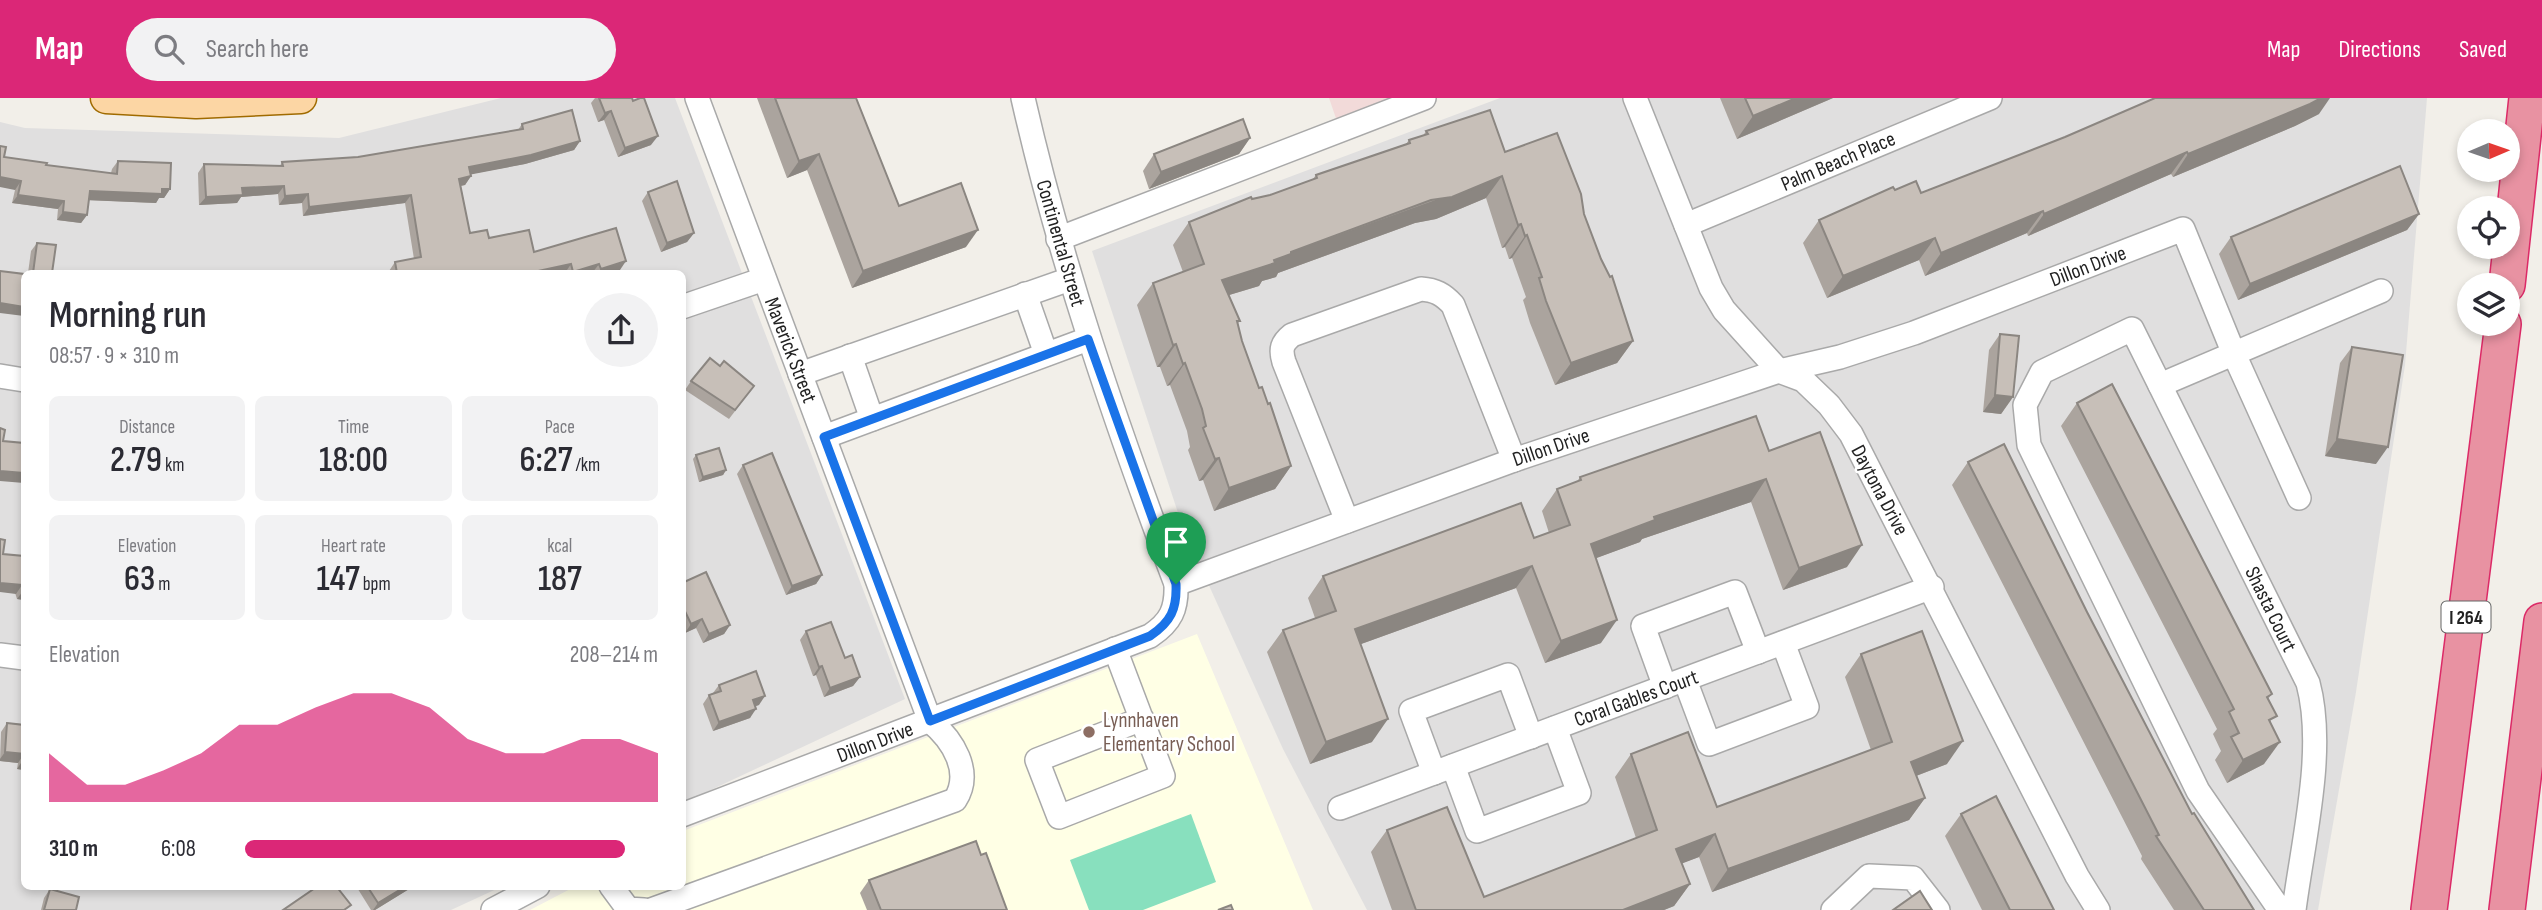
<!DOCTYPE html>
<html lang="en">
<head>
<meta charset="utf-8">
<style>
  body { margin:0; font-family:"Sofia Sans Condensed",sans-serif; background:#f2f2f3; color:#2b2b33; height:100vh; display:flex; flex-direction:column; font-size:26px; white-space:nowrap }
  * { box-sizing:border-box; margin:0 }
  p { font-size:23px; color:#7c7c81 }
  .icon { flex:none; width:38px; height:38px; fill:none; stroke:currentColor; stroke-width:2; stroke-linecap:round; stroke-linejoin:round }
  .map { position:relative; flex:1; overflow:hidden }
  .details { position:absolute; left:21px; top:172px; width:665px; height:620px; display:flex; flex-direction:column; background:#fff; border-radius:10px; box-shadow:0 4px 10px #0003 }
  .details>* { flex:none }
  .needle { width:46px; rotate:88deg }
  .buttons { position:absolute; left:2457px; top:21px; display:grid; gap:14px }
  .buttons a { display:grid; place-items:center; width:63px; height:63px; border-radius:50%; background:#fff; box-shadow:0 4px 10px #0003; font-size:35px }
  .pin { position:absolute; display:grid; place-items:center; width:60px; height:60px; color:#fff; margin:-72px -30px; border-radius:50% 50% 50% 0; rotate:-45deg; box-shadow:0 0 7px #0007 }
  .pin .icon { rotate:45deg }
  .round { display:grid; place-items:center; flex:none; width:74px; height:74px; border-radius:37px; background:#f2f2f3 }
  .overview { display:flex; align-items:center; justify-content:space-between; height:119px; padding:0 28px }
  h1 { font-size:38px; font-weight:600; line-height:52px }
  .metrics { display:grid; grid-template-columns:repeat(3,1fr); gap:10px; height:119px; padding:7px 28px }
  .metrics div { display:grid; align-content:center; border-radius:10px; background:#f2f2f3; text-align:center }
  .metrics b { font-size:35px; font-weight:600 }
  .metrics small { font-size:19px; font-weight:400 }
  .metrics p { font-size:19px }
  .chart { height:196px; padding:14px 28px }
  .chart p { display:flex; justify-content:space-between }
  .chart svg { width:100%; height:126px; margin-top:7px; fill:#db2777; opacity:.7 }
  ul { padding:0 28px; list-style:none; font-size:23px }
  li { display:grid; grid-template-columns:112px 84px 1fr; align-items:center; height:52px }
  li i { height:18px; border-radius:9px; background:#db2777 }
  header { display:flex; align-items:center; gap:42px; box-sizing:border-box; height:98px; padding:0 35px; background:#db2777; color:#fff }
  header strong { font-size:33px }
  nav { display:flex; gap:38px; margin-inline-start:auto; font-size:24px }
  .search { width:490px; height:63px; background:#f2f2f3; display:flex; align-items:center; gap:18px; box-sizing:border-box; padding:0 24px; border-radius:38px; color:#7c7c81; font-size:26px }
  .map>svg:first-child { display:block }
  .residential { fill:#e0dfdf }
  .commercial { fill:#f2dad9 }
  .education { fill:#ffffe5 }
  .pitch { fill:#88e0be }
  .lines { fill:none; stroke-linecap:round; stroke-linejoin:round }
  .minor-casing { stroke:#a9a9a9; stroke-width:26 }
  .major-casing { stroke:#a06b00; stroke-width:33 }
  .highway-casing { stroke:#dc2a67; stroke-width:38 }
  .minor { stroke:#fff; stroke-width:23 }
  .major { stroke:#fcd6a4; stroke-width:30 }
  .highway { stroke:#e892a2; stroke-width:35 }
  .wall { fill:#aba49e }
  .shaded-wall { fill:#8b8681 }
  .building { fill:#c7bfb8; stroke:#8b8681; stroke-width:2 }
  .route-casing { stroke:#fff; stroke-width:14 }
  .route { stroke:#1a73e8; stroke-width:9 }
  .education-dot { fill:#8d6e63; stroke:#fff; stroke-width:2.5 }
  .labels { text-anchor:middle; stroke-width:5; stroke-linejoin:round; paint-order:stroke }
  .shield { fill:#fff; stroke:#646464; stroke-width:2 }
  .shield-label { font-size:19px; font-weight:bold; fill:#222 }
  .street-label { font-size:21px; fill:#222; stroke:#fff }
  .education-label { font-size:21px; fill:#785e54; stroke:#fff; text-anchor:start }
</style>
</head>
<body>
<header>
<strong>Map</strong>
<div class="search"><svg class="icon" aria-label="search" viewBox="0 0 24 24"><circle cx="10" cy="10" r="6"/><path d="M15 15l6 6"/></svg>Search here</div>
<nav><a>Map</a><a>Directions</a><a>Saved</a></nav>
</header>
<div class="map">
<svg width="2542" height="812" viewBox="0 0 2542 812">
  <rect width="100%" height="100%" fill="#f2efe9"/>
  <g class="residential">
    <path d="M501,0H675L905,601L683,705L682,175H24V788H503L451,812H0V24L25,30L339,40Z"/>
    <path d="M1500,0H2427L2405,267L2356,594L2318,812H1367L1283,651L1183,430L1092,153Z"/>
  </g>
  <path class="commercial" d="M1329,0H1411L1339,29Z"/>
  <path class="education" d="M1197,536L1313,812H530L576,788H682L683,733Z"/>
  <path class="pitch" d="M1191,716L1216,784L1143,812H1089L1070,762Z"/>
  <g class="lines">
    <g class="minor-casing">
      <g id="minor">
        <path d="M1635,0L1711,190L1724,212L1779,273L1803,282L1829,307L1851,336L2077,778L2098,812"/>
        <path d="M1686,127L1990,0"/>
        <path d="M1058,141L1424,0"/>
        <path d="M1025,196L1046,256"/>
        <path d="M682,209L764,181"/>
        <path d="M850,258L872,321"/>
        <path d="M800,276L1070,181"/>
        <path d="M0,278L24,282"/>
        <path d="M2160,287L2381,193"/>
        <path d="M824,339L1088,241"/>
        <path d="M1347,423L1284,264C1280,251 1282,245 1292,237L1421,191C1435,192 1443,196 1453,207L1514,362"/>
        <path d="M1176,486L1514,362L1779,273L1840,259L1914,235L2183,131L2234,256L2299,400"/>
        <path d="M1115,551L1163,678L1059,719L1037,662L1142,621"/>
        <path d="M0,557L24,560"/>
        <path d="M1685,582L1709,646L1807,609L1783,545"/>
        <path d="M1665,589L1643,528L1735,494L1758,554"/>
        <path d="M1453,668L1477,733L1579,695L1555,630"/>
        <path d="M1434,675L1411,613L1508,577L1531,639"/>
        <path d="M1340,710L1932,489"/>
        <path d="M682,717L1150,538C1171,524 1177,511 1176,486C1116,326 1061,167 1023,0"/>
        <path d="M611,788L628,811L644,812"/>
        <path d="M493,812L538,788"/>
        <path d="M651,812L955,702C973,674 953,642 930,623L697,0"/>
        <path d="M1833,812L1869,778L1913,780L1938,812"/>
        <path d="M2280,812L2198,693L2029,347L2025,307L2042,274L2132,231L2308,585C2326,652 2303,742 2294,812"/>
      </g>
    </g>
    <g class="major-casing">
      <path id="major" d="M106,0L196,5L301,0"/>
    </g>
    <g class="highway-casing">
      <g id="highway">
        <path d="M2507,187L2527,0"/>
        <path d="M2429,812L2503,226"/>
        <path d="M2507,812L2542,523"/>
      </g>
    </g>
    <use href="#minor" class="minor"/>
    <use href="#major" class="major"/>
    <use href="#highway" class="highway"/>
  </g>
  <g class="wall">
    <path d="M595,0H632L651,47L618,59L604,22L598,24L591,5Z"/>
    <path d="M757,0H856L899,108L966,149L852,190L807,72L787,80Z"/>
    <path d="M1720,0H1833L1737,41Z"/>
    <path d="M2319,16L2295,28L2173,79L2171,76L2028,138L2027,135L1925,178L1919,162L1827,200L1803,145L1819,122L1895,92L1921,95Z"/>
    <path d="M522,26L580,43L574,52L525,66L470,76L471,78L465,87L461,88L470,135L534,154L616,130L620,172L609,175H390L389,173L395,164L414,161L405,105L303,118L302,105L279,107L278,96L241,99L237,105L199,107L198,75L204,66L280,68L282,64L358,59L518,32Z"/>
    <path d="M1426,33L1505,54L1584,116L1633,243L1617,265L1555,287L1530,225L1523,202L1526,199L1512,160L1509,161L1505,149L1502,150L1486,100L1436,121L1415,125L1278,175L1276,179L1262,183L1259,188L1229,197L1240,223L1238,225L1242,243L1259,290L1291,368L1275,391L1214,413L1203,382L1199,383L1188,352L1190,349L1187,333L1170,287L1167,288L1160,269H1157L1137,207L1153,185L1183,174L1173,147L1189,124L1252,101L1270,97L1313,81L1316,77L1406,46L1409,42L1423,38Z"/>
    <path d="M1250,40L1239,56L1149,91L1143,73L1154,56Z"/>
    <path d="M4,59L46,67L111,75L112,71L118,63L170,91L164,100H159L156,105L89,102L87,117L81,125L57,122L58,111L12,105L15,92Z"/>
    <path d="M648,94L694,135L687,144L661,154L642,103Z"/>
    <path d="M2419,116L2407,132L2238,202L2219,156L2231,139Z"/>
    <path d="M37,145L52,175H28L31,153Z"/>
    <path d="M2000,236L2013,299L2001,316L1983,314L1989,252Z"/>
    <path d="M2352,249L2376,366L2325,358L2340,265Z"/>
    <path d="M720,268L754,288L729,321L685,292L691,283Z"/>
    <path d="M2077,305L2272,596L2268,601L2271,626L2264,666L2227,685L2215,662L2221,653L2213,636L2217,631L2061,328Z"/>
    <path d="M1769,353L1847,469L1783,492L1751,404L1642,441L1640,444L1596,460L1601,545L1545,565L1516,490L1361,546L1372,644L1310,666L1267,554L1283,532L1315,520L1308,500L1323,478L1534,440L1549,435L1542,413L1557,391L1577,384L1580,379Z"/>
    <path d="M696,357L726,372L723,377L699,384L693,361Z"/>
    <path d="M1968,364L2087,514L2192,716L2254,812H2174L2141,761L2142,758L1952,387Z"/>
    <path d="M743,367L822,477L816,486L786,497L737,376Z"/>
    <path d="M3,456L24,458V502L17,501Z"/>
    <path d="M682,485L730,527L724,536L703,545L696,530L685,535L682,530Z"/>
    <path d="M806,533L845,560L860,579L853,588L824,599L816,577L813,578L800,542Z"/>
    <path d="M1861,556L1947,666L1916,678L1925,700L1909,722L1712,794L1699,759L1682,765L1690,786L1674,808L1664,812H1392L1371,754L1387,732L1484,799L1636,740L1615,679L1631,656L1717,709L1871,652L1845,579Z"/>
    <path d="M719,587L759,607L755,608L750,620L713,633L703,606L709,597L713,595Z"/>
    <path d="M24,618V672L17,671L18,665L0,663L1,634L7,625L21,626V622Z"/>
    <path d="M1961,716L2054,812H1982L1945,738Z"/>
    <path d="M981,757L1007,812H867L860,795L869,782Z"/>
    <path d="M356,788H414L375,812H371Z"/>
    <path d="M50,791L76,812H41L44,800Z"/>
  </g>
  <g class="shaded-wall">
    <path d="M1796,0H1833L1737,41L1753,18Z"/>
    <path d="M2316,0H2330L2319,16L2295,28L2173,79L2188,56Z"/>
    <path d="M611,13L604,22L598,24L605,15Z"/>
    <path d="M658,38L651,47L618,59L625,50Z"/>
    <path d="M1250,40L1239,56L1149,91L1161,74Z"/>
    <path d="M580,43L574,52L525,66L463,78L469,69Z"/>
    <path d="M2187,54L2171,76L2028,138L2044,116Z"/>
    <path d="M819,56L807,72L787,80L799,63Z"/>
    <path d="M471,78L465,87L453,89L459,81Z"/>
    <path d="M1502,78L1486,100L1436,121L1415,125L1278,175L1276,179L1262,183L1259,188L1206,204L1222,182L1274,162L1291,154Z"/>
    <path d="M0,79L21,83L15,92L0,89Z"/>
    <path d="M284,88L278,96L241,99L237,105L199,107L206,99L242,90Z"/>
    <path d="M170,91L164,100H159L156,105L84,102L90,93Z"/>
    <path d="M308,96L302,105L279,107L285,98Z"/>
    <path d="M18,97L64,103L58,111L12,105Z"/>
    <path d="M411,97L405,105L303,118L309,109Z"/>
    <path d="M2043,113L2027,135L1925,178L1941,155Z"/>
    <path d="M63,114L87,117L81,125L57,122Z"/>
    <path d="M2419,116L2407,132L2238,202L2250,186Z"/>
    <path d="M1521,126L1505,149L1502,150L1518,127Z"/>
    <path d="M978,132L966,149L852,190L863,173Z"/>
    <path d="M694,135L687,144L661,154L667,145Z"/>
    <path d="M1527,137L1512,160L1509,161L1525,138Z"/>
    <path d="M1935,140L1919,162L1827,200L1843,178Z"/>
    <path d="M626,163L620,172L609,175H598L601,171Z"/>
    <path d="M571,166L565,175H529Z"/>
    <path d="M599,166L593,174L572,175L573,174Z"/>
    <path d="M0,205L24,209V218L0,215Z"/>
    <path d="M1633,243L1617,265L1555,287L1571,265Z"/>
    <path d="M1176,246L1160,269H1157L1173,247Z"/>
    <path d="M1185,265L1170,287L1167,288L1183,266Z"/>
    <path d="M1995,297L2013,299L2001,316L1983,314Z"/>
    <path d="M2337,341L2388,349L2376,366L2325,358Z"/>
    <path d="M1219,360L1203,382L1199,383L1215,361Z"/>
    <path d="M1291,368L1275,391L1214,413L1229,390Z"/>
    <path d="M726,372L723,377L699,384L703,379Z"/>
    <path d="M0,373L24,375V385L0,383Z"/>
    <path d="M1766,381L1751,404L1642,441L1640,444L1575,468L1591,446L1654,419Z"/>
    <path d="M1862,447L1847,469L1783,492L1799,470Z"/>
    <path d="M1532,468L1516,490L1339,554L1355,531Z"/>
    <path d="M822,477L816,486L786,497L792,488Z"/>
    <path d="M0,485L22,487L16,496L0,494Z"/>
    <path d="M23,493H24V502L17,501Z"/>
    <path d="M702,521L696,530L685,535L691,526Z"/>
    <path d="M1617,522L1601,545L1545,565L1561,543Z"/>
    <path d="M730,527L724,536L703,545L709,536Z"/>
    <path d="M822,568L816,577L813,578L819,569Z"/>
    <path d="M860,579L853,588L824,599L830,590Z"/>
    <path d="M765,598L759,607L747,611L753,602Z"/>
    <path d="M756,611L750,620L713,633L719,624Z"/>
    <path d="M1388,621L1372,644L1310,666L1326,644Z"/>
    <path d="M1963,643L1947,666L1895,686L1911,664Z"/>
    <path d="M2280,644L2264,666L2227,685L2243,662Z"/>
    <path d="M5,654L24,656L18,665L0,663V661Z"/>
    <path d="M23,662H24V672L17,671Z"/>
    <path d="M1925,700L1909,722L1712,794L1728,771Z"/>
    <path d="M1715,736L1699,759L1660,774L1676,751Z"/>
    <path d="M1690,786L1674,808L1664,812H1623Z"/>
    <path d="M406,788H414L375,812H373L378,805Z"/>
  </g>
  <g class="building">
    <path d="M599,0H632L633,3L640,0H644L658,38L625,50L611,13L605,15Z"/>
    <path d="M775,0H856L899,108L961,85L978,132L863,173L819,56L799,63Z"/>
    <path d="M1745,0H1796L1753,18Z"/>
    <path d="M2155,0H2321L2310,6L2188,56L2187,54L2044,116L2043,113L1941,155L1935,140L1843,178L1819,122L1893,89L1895,92L1916,83L1921,95L2065,39Z"/>
    <path d="M572,12L580,43L531,57L469,69L471,78L459,81L470,135L487,132L489,140L529,132L534,154L616,130L626,163L601,171L599,166L573,174L571,166L529,175H397L395,164L421,159L411,97L309,109L308,96L285,98L284,88L242,90L243,97L206,99L204,66L283,68L282,64L358,59L523,31L522,26Z"/>
    <path d="M1490,12L1505,54L1557,35L1581,96L1584,116L1601,161L1610,179L1612,178L1633,243L1571,265L1546,203L1539,180L1542,179L1527,137L1525,138L1521,126L1518,127L1502,78L1452,99L1431,102L1291,154V156L1274,162L1275,165L1222,182L1240,223H1237L1242,243L1259,290L1262,289L1268,306L1270,305L1291,368L1229,390L1219,360L1215,361L1203,330L1206,328L1202,311L1185,265L1183,266L1176,246L1173,247L1153,185L1204,166L1189,124L1251,99L1252,101L1270,97L1317,80L1316,77L1410,45L1409,42L1428,36L1426,33Z"/>
    <path d="M1243,21L1250,40L1161,74L1154,56Z"/>
    <path d="M0,48L6,49L4,59L47,65L46,67L117,76L118,63L171,65L170,91H162V96L90,93L87,117L63,114L64,103L18,97L21,83L0,79Z"/>
    <path d="M2400,68L2419,116L2250,186L2231,139Z"/>
    <path d="M677,83L694,135L667,145L648,94Z"/>
    <path d="M37,145L56,147L52,175H33Z"/>
    <path d="M0,173L24,176V209L0,205Z"/>
    <path d="M2000,236L2019,238L2013,299L1995,297Z"/>
    <path d="M2352,249L2403,257L2388,349L2337,341Z"/>
    <path d="M710,260L720,268L724,263L754,288L735,312L691,283Z"/>
    <path d="M2112,286L2272,596L2267,599L2277,618L2269,622L2280,644L2243,662L2231,639L2239,635L2229,614L2234,611L2077,305Z"/>
    <path d="M1756,318L1769,353L1820,334L1862,447L1799,470L1766,381L1654,419L1655,422L1591,446L1617,522L1561,543L1532,468L1355,531L1388,621L1326,644L1283,532L1336,513L1323,478L1521,405L1534,440L1570,427L1557,391L1581,382L1580,379Z"/>
    <path d="M0,330L5,332L3,343L24,345V375L0,373Z"/>
    <path d="M2004,346L2087,514L2192,716L2194,715L2254,812H2204L2156,738L2159,737L1968,364Z"/>
    <path d="M719,350L726,372L703,379L696,357Z"/>
    <path d="M772,355L822,477L792,488L743,367Z"/>
    <path d="M0,441L5,442L3,456L24,458V493H23L22,487L0,485Z"/>
    <path d="M706,474L730,527L709,536L702,521L691,526L682,507V485Z"/>
    <path d="M831,524L845,560L852,557L860,579L830,590L822,568L819,569L806,533Z"/>
    <path d="M1922,533L1963,643L1911,664L1925,700L1728,771L1715,736L1676,751L1690,786L1623,812H1416L1387,732L1447,709L1484,799L1657,732L1631,656L1688,634L1717,709L1892,644L1861,556Z"/>
    <path d="M756,573L765,598L753,602L756,611L719,624L709,597L721,593L719,587Z"/>
    <path d="M7,625L24,627V662H23L24,656L5,654Z"/>
    <path d="M1996,698L2054,812H2010L1961,716Z"/>
    <path d="M976,743L981,757L986,755L1007,812H881L869,782Z"/>
    <path d="M318,788H336L351,807L344,812H283Z"/>
    <path d="M367,788H406L378,805Z"/>
    <path d="M50,791L79,799L76,812H44Z"/>
    <path d="M1920,793L1932,812H1893Z"/>
    <path d="M1231,807L1233,812H1218Z"/>
  </g>
  <g class="lines">
    <g class="route-casing">
      <path id="route" d="M1088,241L1176,486C1177,511 1171,524 1150,538L930,623L824,339Z"/>
    </g>
    <use href="#route" class="route"/>
  </g>
  <circle class="education-dot" cx="1089" cy="634" r="7"/>
  <g class="labels">
    <rect class="shield" x="2441.5" y="503.5" width="49" height="31" rx="5"/>
    <g class="shield-label">
      <text x="2466" y="526">I 264</text>
    </g>
    <g class="street-label">
      <text transform="translate(1838 63) rotate(-23)" y="7">Palm Beach Place</text>
      <text transform="translate(1061 145) rotate(74)" y="7">Continental Street</text>
      <text transform="translate(2088 168) rotate(-21)" y="7">Dillon Drive</text>
      <text transform="translate(791 252) rotate(69)" y="7">Maverick Street</text>
      <text transform="translate(1551 349) rotate(-19)" y="7">Dillon Drive</text>
      <text transform="translate(1880 392) rotate(62)" y="7">Daytona Drive</text>
      <text transform="translate(2271 511) rotate(64)" y="7">Shasta Court</text>
      <text transform="translate(1636 600) rotate(-20)" y="7">Coral Gables Court</text>
      <text transform="translate(875 644) rotate(-21)" y="7">Dillon Drive</text>
    </g>
    <g class="education-label">
      <text x="1103" y="629">Lynnhaven<tspan x="1103" dy="24">Elementary School</tspan></text>
    </g>
  </g>
</svg>
<div class="buttons">
<a><svg class="needle" viewBox="-14 -14 28 28"><path d="M0-13l5 13h-10z" fill="#e53935"/><path d="M0 13l5-13h-10z" fill="#7c7c81"/></svg></a>
<a><svg class="icon" aria-label="locate" viewBox="0 0 24 24"><circle cx="12" cy="12" r="6"/><path d="M12 2v4M12 18v4M2 12h4M18 12h4"/></svg></a>
<a><svg class="icon" aria-label="layers" viewBox="0 0 24 24"><path d="M12 4l9 5-9 5-9-5zM3 14l9 5 9-5"/></svg></a>
</div>
<div class="pin" style="left:1176px;top:486px;background:#1e9e55"><svg class="icon" aria-label="arrive" viewBox="0 0 24 24"><path d="M6 21V4h12l-3 4 3 4H6"/></svg></div>
<section class="details">
<div class="overview"><div><h1>Morning run</h1><p>08:57 · 9 × 310 m</p></div><a class="round"><svg class="icon" aria-label="share" viewBox="0 0 24 24"><path d="M12 15V3M7 8l5-5 5 5M5 13v7h14v-7"/></svg></a></div>
<div class="metrics">
<div><p>Distance</p><b>2.79<small> km</small></b></div>
<div><p>Time</p><b>18:00</b></div>
<div><p>Pace</p><b>6:27<small> /km</small></b></div>
</div>
<div class="metrics">
<div><p>Elevation</p><b>63<small> m</small></b></div>
<div><p>Heart rate</p><b>147<small> bpm</small></b></div>
<div><p>kcal</p><b>187</b></div>
</div>
<div class="chart"><p><span>Elevation</span>208–214 m</p>
<svg viewBox="0 0 160 44" preserveAspectRatio="none"><path d="M0 44V27L10 38L20 38L30 33L40 27L50 17L60 17L70 11L80 6L90 6L100 11L110 22L120 27L130 27L140 22L150 22L160 27V44z"/></svg>
</div>
<ul>
<li><b>310 m</b>6:08<i style="width:92%"></i></li>
</ul>
</section>
</div>
</body>
</html>
